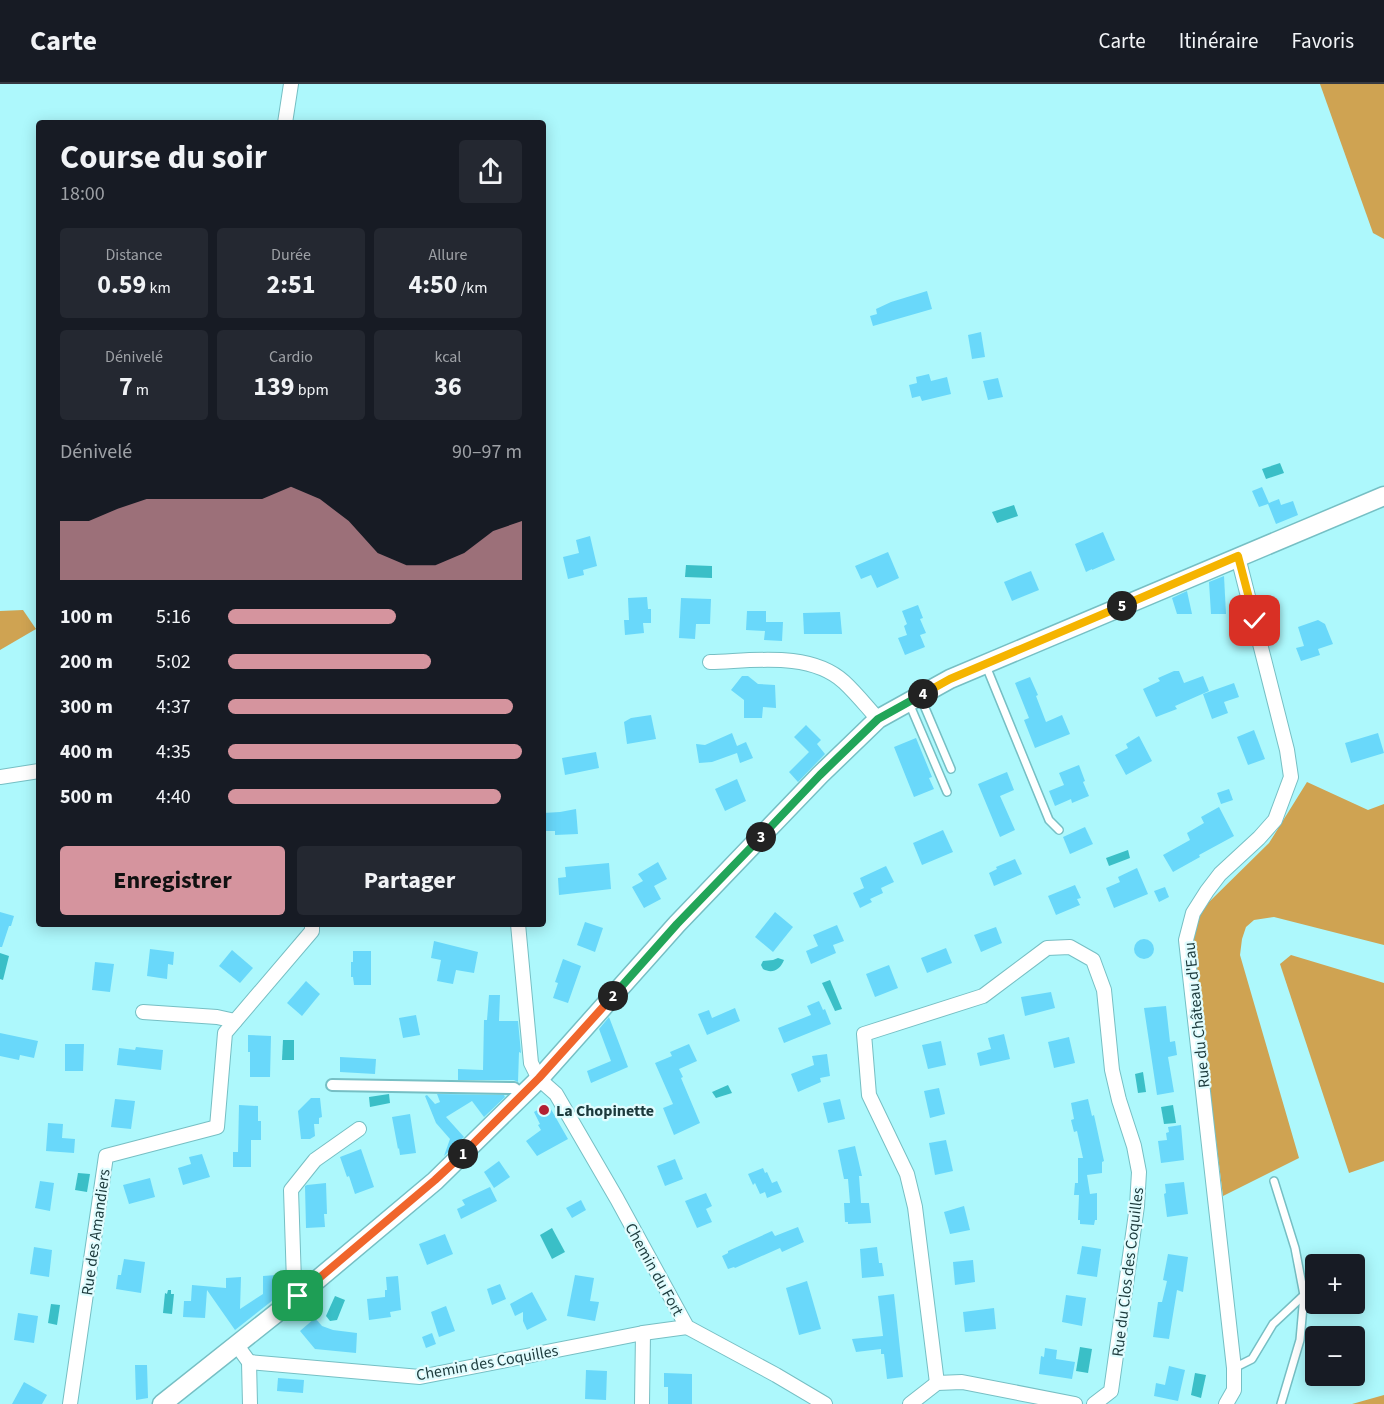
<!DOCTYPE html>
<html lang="fr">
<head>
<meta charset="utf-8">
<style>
  body { margin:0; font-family:"Source Sans 3",sans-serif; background:#242831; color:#f1f3f6; height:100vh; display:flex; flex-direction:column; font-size:22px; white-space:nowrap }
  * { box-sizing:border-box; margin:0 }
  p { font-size:20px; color:#9ea1a6 }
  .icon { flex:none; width:33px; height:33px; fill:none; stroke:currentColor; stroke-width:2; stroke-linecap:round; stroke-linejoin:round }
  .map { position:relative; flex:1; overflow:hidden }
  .panel { position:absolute; left:36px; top:36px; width:510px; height:807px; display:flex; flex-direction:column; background:#171b24; border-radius:6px; box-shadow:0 3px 15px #0003 }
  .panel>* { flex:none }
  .buttons { position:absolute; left:1305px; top:1170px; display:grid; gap:12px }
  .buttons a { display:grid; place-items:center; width:60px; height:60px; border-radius:6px; background:#171b24; box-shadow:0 3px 15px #0003; font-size:30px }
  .pin { position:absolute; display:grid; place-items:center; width:51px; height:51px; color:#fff; margin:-26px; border-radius:12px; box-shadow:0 3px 9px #0006 }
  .km { position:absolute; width:30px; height:30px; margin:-15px; border-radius:50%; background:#222; color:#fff; font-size:16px; line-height:30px; text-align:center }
  .round { display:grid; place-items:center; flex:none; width:63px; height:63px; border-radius:6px; background:#242831 }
  .summary { display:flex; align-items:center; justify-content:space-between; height:102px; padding:0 24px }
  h1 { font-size:33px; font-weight:700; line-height:45px }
  .stats { display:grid; grid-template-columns:repeat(3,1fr); gap:9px; height:102px; padding:6px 24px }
  .stats div { display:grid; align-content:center; border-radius:6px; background:#242831; text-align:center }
  .stats b { font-size:26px; font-weight:700 }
  .stats small { font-size:16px; font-weight:400 }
  .stats p { font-size:16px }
  .chart { height:168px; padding:12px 24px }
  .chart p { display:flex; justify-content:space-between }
  .chart svg { width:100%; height:108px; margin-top:6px; fill:#d5949e; opacity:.7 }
  .button { display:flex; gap:12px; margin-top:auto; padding:12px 24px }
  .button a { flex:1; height:69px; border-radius:6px; background:#d5949e; color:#111; font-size:24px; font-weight:700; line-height:69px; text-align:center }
  .button a+a { background:#242831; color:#f1f3f6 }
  ul { padding:0 24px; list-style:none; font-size:20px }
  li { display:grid; grid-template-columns:96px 72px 1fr; align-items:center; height:45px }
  li i { height:15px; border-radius:8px; background:#d5949e }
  header { display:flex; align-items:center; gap:36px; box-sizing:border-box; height:84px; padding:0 30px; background:#171b24; border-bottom:2px solid #363941 }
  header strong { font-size:28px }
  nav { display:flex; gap:33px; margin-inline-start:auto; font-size:21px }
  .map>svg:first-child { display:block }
  .forest { fill:#cfa352 }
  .water { fill:#3abfc7 }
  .building { fill:#69d8fa }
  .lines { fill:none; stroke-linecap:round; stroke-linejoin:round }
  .service-casing { stroke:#76bfc4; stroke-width:10 }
  .pedestrian-casing { stroke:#76bfc4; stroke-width:14 }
  .minor-casing { stroke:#76bfc4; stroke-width:16 }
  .tertiary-casing { stroke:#76bfc4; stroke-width:21 }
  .service { stroke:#fff; stroke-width:7 }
  .pedestrian { stroke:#fff; stroke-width:10 }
  .minor { stroke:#fff; stroke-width:14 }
  .tertiary { stroke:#fff; stroke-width:18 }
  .split-1-casing { stroke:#fff; stroke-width:12 }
  .split-2-casing { stroke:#fff; stroke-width:12 }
  .split-3-casing { stroke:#fff; stroke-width:12 }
  .split-4-casing { stroke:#fff; stroke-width:12 }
  .split-5-casing { stroke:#fff; stroke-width:12 }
  .split-6-casing { stroke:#fff; stroke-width:12 }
  .split-1 { stroke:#f0652b; stroke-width:8 }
  .split-2 { stroke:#f0652b; stroke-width:8 }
  .split-3 { stroke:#22a559; stroke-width:8 }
  .split-4 { stroke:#22a559; stroke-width:8 }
  .split-5 { stroke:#f5b400; stroke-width:8 }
  .split-6 { stroke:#f5b400; stroke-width:8 }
  .poi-dot { fill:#b22033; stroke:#e0fcfe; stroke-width:2 }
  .labels { text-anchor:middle; stroke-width:4.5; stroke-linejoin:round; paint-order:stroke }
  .street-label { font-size:16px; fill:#1c3a3c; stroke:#e0fcfe }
  .poi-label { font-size:16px; font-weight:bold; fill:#1c3a3c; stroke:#e0fcfe; text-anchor:start }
</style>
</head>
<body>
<header>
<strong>Carte</strong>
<nav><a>Carte</a><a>Itinéraire</a><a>Favoris</a></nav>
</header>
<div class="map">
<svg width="1384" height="1320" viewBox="0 0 1384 1320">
  <rect width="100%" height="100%" fill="#adf8fc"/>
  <g class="forest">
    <path d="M1320,0H1384V155L1373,149Z"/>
    <path d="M23,526L36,545L0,566V527Z"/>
    <path d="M1307,698L1368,726L1384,720V861L1274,833L1254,836L1246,843L1242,855L1240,871L1299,1074L1223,1112L1193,874V840L1209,818L1269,759Z"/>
    <path d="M1291,871L1384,899V1077L1349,1089L1280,880Z"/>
    <path d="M1384,1311V1320H1352Z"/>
  </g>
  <g class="water">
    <path d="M1280,379L1284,389L1266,395L1262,385Z"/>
    <path d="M1014,421L1018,432L997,439L992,428Z"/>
    <path d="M686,481L712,482V494L685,493Z"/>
    <path d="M1128,766L1130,774L1109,782L1106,774Z"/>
    <path d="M0,869L9,872L3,896L0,895Z"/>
    <path d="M778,874L784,876C780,886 772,890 763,885L761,881L763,877L773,876Z"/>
    <path d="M830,896L842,925L835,927L822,899Z"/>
    <path d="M283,956H294V976H282Z"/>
    <path d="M1143,988L1146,1008L1138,1009L1135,990Z"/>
    <path d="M728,1001L732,1009L716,1014L712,1008Z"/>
    <path d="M389,1010L390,1019L370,1023L369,1013Z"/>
    <path d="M1173,1021L1176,1039L1164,1040L1161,1023Z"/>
    <path d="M78,1089L90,1090L87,1108L75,1106Z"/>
    <path d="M552,1144L565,1168L552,1175L540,1151Z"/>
    <path d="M168,1206H171V1210H174L172,1230L163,1229L165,1209L167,1210Z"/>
    <path d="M335,1212L345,1216L337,1236L330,1237L326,1232Z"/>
    <path d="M51,1220L60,1221L57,1241L48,1239Z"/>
    <path d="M1080,1263L1092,1265L1088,1289L1076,1287Z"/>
    <path d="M1195,1289L1206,1291L1201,1314L1191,1311Z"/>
  </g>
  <g class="building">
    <path d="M927,207L932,225L873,242L870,232L877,230L876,225L891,218Z"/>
    <path d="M981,248L985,273L972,275L968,251Z"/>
    <path d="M929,290L931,297L947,293L951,310L922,317L920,312L912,314L909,301L917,299L916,293Z"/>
    <path d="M998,294L1003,313L988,316L983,297Z"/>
    <path d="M1262,403L1269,419L1279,415L1281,421L1293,417L1298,431L1276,440L1268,420L1259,423L1252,407Z"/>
    <path d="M1103,448L1115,476L1092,486V485L1086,488L1075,460Z"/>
    <path d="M590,452L597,482L583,486L584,491L568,495L563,473L579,469L576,456Z"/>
    <path d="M888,468L899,494L877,504L871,491L861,495L855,482Z"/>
    <path d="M1031,487L1039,506L1012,517L1004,498Z"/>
    <path d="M1224,492L1226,530H1211L1209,498Z"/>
    <path d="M1187,507L1192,530H1177L1172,514Z"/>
    <path d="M647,513L648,525H651V539H643L644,549L625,551L624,536H629L628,514Z"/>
    <path d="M681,514L711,515L710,540H696L695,555L679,554Z"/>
    <path d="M918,521L923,534L920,535L926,549L920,551L925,563L905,571L898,554L907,551L904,542L907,540L902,527Z"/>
    <path d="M747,527H766V538H783L782,557L764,556L765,547L746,546Z"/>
    <path d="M840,528L842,550H804L803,529Z"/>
    <path d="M1318,536L1325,540L1333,560L1318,565L1320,571L1301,577L1296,564L1304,562L1298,543Z"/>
    <path d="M1174,587H1179L1184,599L1203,592L1209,607L1175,622L1177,625L1156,633L1143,605L1160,597L1158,594Z"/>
    <path d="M742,592H748L758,600L775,601L776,624L763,623L762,634H744V616L731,606Z"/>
    <path d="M1030,593L1038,611L1036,612L1046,638L1062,631L1070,650L1035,664L1024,636L1029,634L1015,599Z"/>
    <path d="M1234,599L1239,613L1224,618L1228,629L1212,635L1203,610Z"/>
    <path d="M651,631L656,655L627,660L624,638L631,634Z"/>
    <path d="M806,641L821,656L817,660L825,670L798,698L789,688L809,668L794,653Z"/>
    <path d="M1254,646L1265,675L1248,681L1237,653Z"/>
    <path d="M732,649L737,662L746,658L753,674L740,679L737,669L712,678L699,679L696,660L705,661Z"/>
    <path d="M1378,649L1384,669L1351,679L1345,659Z"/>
    <path d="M1139,652L1152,677L1126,691L1115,671L1128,664L1126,660Z"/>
    <path d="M916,654L932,693L929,694L934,705L914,713L894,663Z"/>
    <path d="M596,668L599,684L565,691L562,674Z"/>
    <path d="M1079,681L1085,697L1083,698L1089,712L1072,719L1071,715L1055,722L1049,707L1064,701L1059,689Z"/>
    <path d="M1007,688L1014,706L1000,712L1015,746L1000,753L978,700Z"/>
    <path d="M737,695L746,717L725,727L715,705Z"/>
    <path d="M1229,705L1233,716L1221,720L1217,709Z"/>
    <path d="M1219,723L1234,752L1199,771L1200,773L1173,788L1163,771L1190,756L1187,749L1204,739L1201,733Z"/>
    <path d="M576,725L578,750L555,751V747H543V729L560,728Z"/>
    <path d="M1085,743L1093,760L1070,770L1063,753Z"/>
    <path d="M943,746L953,768L922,781L913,759Z"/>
    <path d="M1015,775L1022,790L994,802L989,789L997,785L996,783Z"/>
    <path d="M658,778L667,795L654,802L661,815L644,824L632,803L643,797L638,790Z"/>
    <path d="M609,779L611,805L559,811L558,794L566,793L565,783Z"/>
    <path d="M886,782L894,798L881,804L883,809L870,815L872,818L860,824L853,809L864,804L860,794Z"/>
    <path d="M1137,784L1148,810L1114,824L1106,804L1120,798L1118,793Z"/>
    <path d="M1075,801L1081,814L1077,815L1080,821L1056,831L1048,812Z"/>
    <path d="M1165,803L1169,813L1159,818L1154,807Z"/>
    <path d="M0,828L14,832L11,842H9L2,863H0Z"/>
    <path d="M775,828L793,843L773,868L755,853Z"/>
    <path d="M585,838L603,844L595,868L577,861Z"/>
    <path d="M837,841L844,857L833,861L836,869L811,880L806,867L818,862L813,851Z"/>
    <path d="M996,843L1002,859L981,868L974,851Z"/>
    <circle cx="1144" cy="865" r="10"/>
    <path d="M434,857L478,868L474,889L456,886L453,900L437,897L441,876L431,874Z"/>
    <path d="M946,864L952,879L927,889L921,874Z"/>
    <path d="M150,865L174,868L173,881L168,880L167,895L147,892Z"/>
    <path d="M232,866L253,884L240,899L219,882Z"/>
    <path d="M353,867H371V901H354L353,893H351V878H353Z"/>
    <path d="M563,875L581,882L568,919L553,914L558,899L555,898Z"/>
    <path d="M95,878L114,880L110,908L92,906Z"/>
    <path d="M889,881L898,904L875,913L866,890Z"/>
    <path d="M306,897L320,910L302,932L287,919Z"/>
    <path d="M1051,908L1055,924L1025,932L1021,913Z"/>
    <path d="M489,911H500L499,937H518L521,969L519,968L518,998L514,996H458V985L483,986L484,936H487Z"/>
    <path d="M819,917L823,926L825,925L831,940L784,959L778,944L811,931L807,922Z"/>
    <path d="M1166,922L1170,958L1175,957L1177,971L1168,973L1174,1008L1157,1011L1144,924Z"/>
    <path d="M735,924L740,937L707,951L698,930L709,926L712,934Z"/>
    <path d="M416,931L420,951L403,954L399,934Z"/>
    <path d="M609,933L628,983L591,999L587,987L611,977L599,945Z"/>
    <path d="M0,949L38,957L34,974L20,971L19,976L0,972Z"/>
    <path d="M1004,950L1010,975L980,982L977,969L991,965L988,954Z"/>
    <path d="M248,951L271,952L270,993H250V968H248Z"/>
    <path d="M1069,953L1075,979L1054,984L1048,958Z"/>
    <path d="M941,957L946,981L928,985L922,961Z"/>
    <path d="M65,960H84L83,987H65Z"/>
    <path d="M689,960L697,977L679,985L683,993L681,994L700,1039L674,1051L663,1024L673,1020L655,979L672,972L670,968Z"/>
    <path d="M136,963L163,966L161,986L117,981L119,964L135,966Z"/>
    <path d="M827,970L830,992L820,994L821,998L798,1008L791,990L814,981L812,972Z"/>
    <path d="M340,973L376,975L375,990L340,988Z"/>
    <path d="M939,1004L945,1030L930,1034L924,1007Z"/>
    <path d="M437,1010L504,1011L505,1013L484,1033L472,1017L446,1033L464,1053L444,1072L450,1055L436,1039L425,1012L427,1011L435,1020L440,1018Z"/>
    <path d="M311,1014H320L322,1033L319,1034V1040H314L315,1052L310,1055H301L298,1027Z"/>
    <path d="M115,1015L135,1017L131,1045L111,1043Z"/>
    <path d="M840,1015L845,1035L828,1039L823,1019Z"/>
    <path d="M1088,1015L1092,1032L1094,1031L1104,1077L1102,1078V1089L1087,1091L1090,1110L1097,1109V1136H1095L1094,1141L1080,1140V1136H1078L1079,1111H1074L1075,1099H1078V1074H1083L1077,1047L1074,1048L1071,1036L1074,1035L1071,1019Z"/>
    <path d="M548,1020L568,1055L537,1072L526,1057L541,1046L538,1041L540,1040L534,1028Z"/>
    <path d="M239,1021L258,1022V1037H261V1056H251V1083H233V1068H238Z"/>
    <path d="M410,1030L416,1069L400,1071L399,1064L398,1065L392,1033Z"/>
    <path d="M48,1039L63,1040L62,1054L75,1055L74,1069L46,1067Z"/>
    <path d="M1181,1041L1184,1076L1161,1079L1158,1057L1167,1056L1166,1049L1169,1048L1168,1043Z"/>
    <path d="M946,1056L953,1087L935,1091L929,1059Z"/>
    <path d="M855,1062L862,1092H859L861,1119H869L871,1139L848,1140V1138H845L844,1119H850L848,1095H844L838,1066Z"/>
    <path d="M361,1065L374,1103L355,1110L349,1092L347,1093L340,1073Z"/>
    <path d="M202,1070L210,1093L183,1101L178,1084L191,1080L189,1073Z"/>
    <path d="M675,1075L683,1095L665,1102L657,1082Z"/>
    <path d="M499,1077L510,1093L494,1104L484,1088Z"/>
    <path d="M763,1084L765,1089L767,1088L772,1099L777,1097L782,1108L767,1114L765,1108L760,1110L755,1099L753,1101L748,1090Z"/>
    <path d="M150,1094L155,1113L129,1120L123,1101Z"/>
    <path d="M40,1097L54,1099L50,1127L35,1124Z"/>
    <path d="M1184,1098L1188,1130L1167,1133L1164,1110L1166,1109L1165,1100Z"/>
    <path d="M326,1099L327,1130H324L325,1143L306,1144L305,1102L307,1101Z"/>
    <path d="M490,1103L497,1117L461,1135L457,1125L465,1121L462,1116Z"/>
    <path d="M706,1109L712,1122L706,1125L712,1138L697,1144L685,1117Z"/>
    <path d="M581,1116L586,1126L572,1134L566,1124Z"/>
    <path d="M964,1122L970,1146L950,1150L944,1128Z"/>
    <path d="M798,1143L804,1158L782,1168L780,1164L735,1184L734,1183L728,1185L722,1172L728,1169V1167L772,1147L775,1152Z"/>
    <path d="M445,1150L453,1170L427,1181L419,1160Z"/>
    <path d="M1082,1162L1101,1165L1097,1193L1077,1190Z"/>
    <path d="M34,1163L52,1166L49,1193L30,1190Z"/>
    <path d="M877,1163L879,1179H882L884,1192L862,1194L860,1165Z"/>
    <path d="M1168,1170L1188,1173L1183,1208L1177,1206L1169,1255L1153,1253L1158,1218H1162L1167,1197L1163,1196Z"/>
    <path d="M124,1175L145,1178L141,1209L116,1205L118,1191H121Z"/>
    <path d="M973,1176L975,1198L955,1201L953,1178Z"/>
    <path d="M276,1191V1201L282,1197L287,1205L235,1246L207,1206L205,1234L183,1233L184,1217H191L192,1201L226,1204V1194L241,1193L240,1225L263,1210V1192Z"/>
    <path d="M575,1191L594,1194L590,1217L599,1218L595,1237L567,1232Z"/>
    <path d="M398,1192L401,1226L390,1228L391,1233L369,1236L367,1215L385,1213V1206H387L386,1193Z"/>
    <path d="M807,1197L821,1245L799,1251L786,1204Z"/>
    <path d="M500,1200L506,1215L492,1221L487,1205Z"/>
    <path d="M532,1208L547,1236L527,1246L523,1237V1228L515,1232L510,1220Z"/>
    <path d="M894,1210L903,1293L887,1295L884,1270H881V1265L856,1268L852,1255L883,1252L878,1212Z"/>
    <path d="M1066,1211L1086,1214L1082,1242L1062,1238Z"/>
    <path d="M446,1222L455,1247L439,1253L431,1228Z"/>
    <path d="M994,1224L996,1245L965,1248L963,1228Z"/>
    <path d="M18,1229L38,1232L34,1259L14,1256Z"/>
    <path d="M315,1234L322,1242L333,1246L357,1249L356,1269L315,1265L300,1247Z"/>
    <path d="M432,1249L436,1260L426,1264L422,1253Z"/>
    <path d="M1045,1264L1057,1266L1056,1275L1075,1278L1072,1295L1039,1290L1041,1272L1044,1273Z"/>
    <path d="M135,1281H147L148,1314L136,1316Z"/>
    <path d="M1169,1282L1185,1286L1178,1317L1154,1312L1156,1299L1165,1301Z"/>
    <path d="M586,1286L607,1287L606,1316L585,1315Z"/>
    <path d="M664,1289L692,1290V1320H668V1303H664Z"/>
    <path d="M278,1294L304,1296L303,1309L277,1307Z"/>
    <path d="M24,1298L47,1311L42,1320H12Z"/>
  </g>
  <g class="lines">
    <g class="service-casing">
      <g id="service">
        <path d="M986,582L1049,736L1059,746"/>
        <path d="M920,612L951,685"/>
        <path d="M909,619L947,708"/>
        <path d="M1274,1097L1295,1164L1304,1211L1300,1256L1281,1320"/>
        <path d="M1234,1284L1252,1275L1273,1240L1304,1211"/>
      </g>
    </g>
    <g class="pedestrian-casing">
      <path id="pedestrian" d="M332,1001L514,1004L523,1011"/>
    </g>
    <g class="minor-casing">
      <g id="minor">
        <path d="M285,39L291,0"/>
        <path d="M710,578C753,577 810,567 844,598C856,609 867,623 878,635"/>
        <path d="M0,693L39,687"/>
        <path d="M518,840L531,979L539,995L556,1010L617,1115L687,1243L776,1291L825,1320"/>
        <path d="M143,928L217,933L235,937"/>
        <path d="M298,1212L294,1198L291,1106L315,1076L359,1045"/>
        <path d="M236,1260L249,1278L250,1320"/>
        <path d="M249,1278L420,1293L643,1249L687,1243"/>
        <path d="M937,1299L915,1123L907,1090L869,1011L864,950L983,912L1047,864L1070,863L1093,876L1104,906L1112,986L1119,1016L1134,1062L1139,1088L1137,1122L1111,1307L1094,1320"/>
        <path d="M70,1320L106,1072L217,1043L225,949L312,847V840"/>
        <path d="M642,1320L643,1249"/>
        <path d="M910,1320L937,1299L962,1298L1075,1320"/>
        <path d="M1226,1320L1234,1306V1284L1186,856L1193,829L1207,807L1220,790L1259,754L1275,736L1291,693L1287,666L1238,473"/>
      </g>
    </g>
    <g class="tertiary-casing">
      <path id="tertiary" d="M162,1320L298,1212L435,1097L539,995L677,840L820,691L878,635L950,595L1384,412"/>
    </g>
    <use href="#service" class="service"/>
    <use href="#pedestrian" class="pedestrian"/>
    <use href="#minor" class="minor"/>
    <use href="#tertiary" class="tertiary"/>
  </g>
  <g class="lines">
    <g class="split-1-casing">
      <path id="split-1" d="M298,1212L435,1096L463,1070"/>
    </g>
    <g class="split-2-casing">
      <path id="split-2" d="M463,1070L539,994L613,912"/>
    </g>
    <g class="split-3-casing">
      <path id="split-3" d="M613,912L677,840L761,753"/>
    </g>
    <g class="split-4-casing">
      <path id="split-4" d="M761,753L820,691L878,635L923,610"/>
    </g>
    <g class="split-5-casing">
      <path id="split-5" d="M923,610L950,595L1122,522"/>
    </g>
    <g class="split-6-casing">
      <path id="split-6" d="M1122,522L1238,472L1255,537"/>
    </g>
    <use href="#split-1" class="split-1"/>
    <use href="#split-2" class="split-2"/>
    <use href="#split-3" class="split-3"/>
    <use href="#split-4" class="split-4"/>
    <use href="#split-5" class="split-5"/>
    <use href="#split-6" class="split-6"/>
  </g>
  <circle class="poi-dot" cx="544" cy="1026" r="6"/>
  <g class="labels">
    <g class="street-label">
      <text transform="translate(1196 931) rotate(-96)" y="6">Rue du Château d'Eau</text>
      <text transform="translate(95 1148) rotate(-82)" y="6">Rue des Amandiers</text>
      <text transform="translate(655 1185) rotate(61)" y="6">Chemin du Fort</text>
      <text transform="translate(1127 1188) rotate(-83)" y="6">Rue du Clos des Coquilles</text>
      <text transform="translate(487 1278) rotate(-10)" y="6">Chemin des Coquilles</text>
    </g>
    <g class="poi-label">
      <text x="556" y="1032">La Chopinette</text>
    </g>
  </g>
</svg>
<div class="buttons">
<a>+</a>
<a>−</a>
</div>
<div class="pin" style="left:298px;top:1212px;background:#1e9e55"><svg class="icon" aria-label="arrive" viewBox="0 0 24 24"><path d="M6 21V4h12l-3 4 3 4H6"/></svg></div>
<div class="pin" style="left:1255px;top:537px;background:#d93025"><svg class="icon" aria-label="check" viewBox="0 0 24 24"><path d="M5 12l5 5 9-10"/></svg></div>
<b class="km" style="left:463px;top:1070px">1</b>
<b class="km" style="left:613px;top:912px">2</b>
<b class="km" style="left:761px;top:753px">3</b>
<b class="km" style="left:923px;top:610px">4</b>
<b class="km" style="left:1122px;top:522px">5</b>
<section class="panel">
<div class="summary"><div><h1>Course du soir</h1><p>18:00</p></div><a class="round"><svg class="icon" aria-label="share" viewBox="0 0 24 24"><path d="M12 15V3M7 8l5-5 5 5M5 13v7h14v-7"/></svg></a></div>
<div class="stats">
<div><p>Distance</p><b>0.59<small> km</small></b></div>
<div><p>Durée</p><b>2:51</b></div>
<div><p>Allure</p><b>4:50<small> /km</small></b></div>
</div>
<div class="stats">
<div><p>Dénivelé</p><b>7<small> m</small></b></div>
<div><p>Cardio</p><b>139<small> bpm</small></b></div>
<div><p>kcal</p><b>36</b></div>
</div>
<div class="chart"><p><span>Dénivelé</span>90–97 m</p>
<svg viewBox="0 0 160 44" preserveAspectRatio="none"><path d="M0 44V20L10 20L20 15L30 11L40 11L50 11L60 11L70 11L80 6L90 11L100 20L110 33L120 38L130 38L140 33L150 24L160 20V44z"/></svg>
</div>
<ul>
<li><b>100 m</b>5:16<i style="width:57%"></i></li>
<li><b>200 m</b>5:02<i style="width:69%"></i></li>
<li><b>300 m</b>4:37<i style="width:97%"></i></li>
<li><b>400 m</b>4:35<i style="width:100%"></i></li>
<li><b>500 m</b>4:40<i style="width:93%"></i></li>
</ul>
<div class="button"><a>Enregistrer</a><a>Partager</a></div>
</section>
</div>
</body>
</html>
